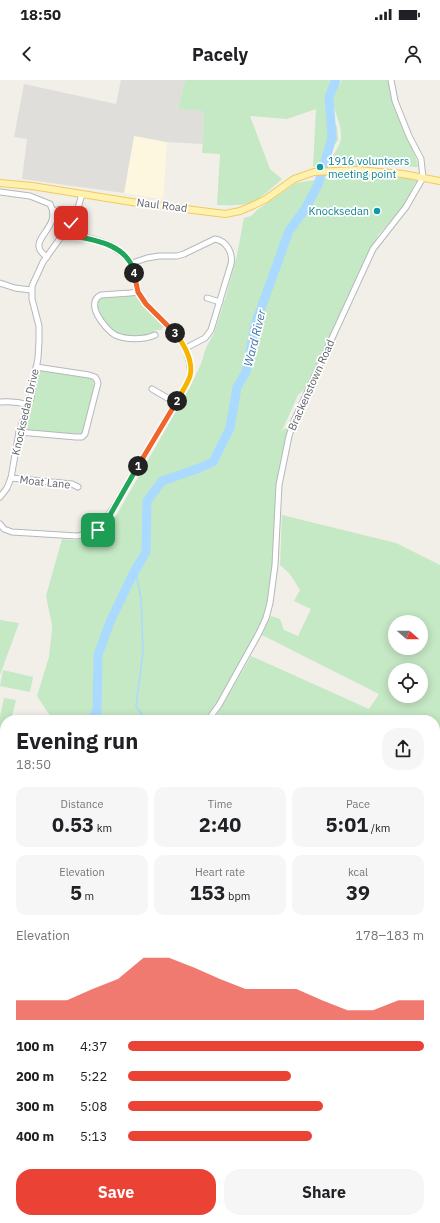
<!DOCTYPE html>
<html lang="en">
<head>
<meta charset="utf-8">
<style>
  body { margin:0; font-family:"IBM Plex Sans",sans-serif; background:#f6f6f6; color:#202124; height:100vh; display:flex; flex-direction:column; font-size:15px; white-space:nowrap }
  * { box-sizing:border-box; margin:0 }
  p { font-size:13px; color:#757577 }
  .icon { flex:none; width:22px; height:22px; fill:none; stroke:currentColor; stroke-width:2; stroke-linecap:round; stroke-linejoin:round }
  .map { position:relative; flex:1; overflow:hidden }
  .sheet { position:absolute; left:0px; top:635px; width:440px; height:508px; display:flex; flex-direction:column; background:#fff; border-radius:16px 16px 0 0; box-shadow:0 2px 10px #0003 }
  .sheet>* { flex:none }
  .needle { width:26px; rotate:110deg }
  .buttons { position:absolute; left:388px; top:535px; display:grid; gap:8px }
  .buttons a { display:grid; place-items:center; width:40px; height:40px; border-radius:50%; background:#fff; box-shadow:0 2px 10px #0003; font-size:20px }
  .pin { position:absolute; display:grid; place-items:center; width:34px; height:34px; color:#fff; margin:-17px; border-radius:8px; box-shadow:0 2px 6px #0006 }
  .km { position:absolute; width:20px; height:20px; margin:-10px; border-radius:50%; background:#222; color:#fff; font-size:11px; line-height:20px; text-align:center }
  .round { display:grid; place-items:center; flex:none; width:42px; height:42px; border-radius:16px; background:#f6f6f6 }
  .headline { display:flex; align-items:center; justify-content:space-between; height:68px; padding:0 16px }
  h1 { font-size:22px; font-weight:800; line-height:30px }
  .figures { display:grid; grid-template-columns:repeat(3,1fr); gap:6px; height:68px; padding:4px 16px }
  .figures div { display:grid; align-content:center; border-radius:10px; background:#f6f6f6; text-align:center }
  .figures b { font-size:20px; font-weight:800 }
  .figures small { font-size:11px; font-weight:400 }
  .figures p { font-size:11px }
  .chart { height:112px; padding:8px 16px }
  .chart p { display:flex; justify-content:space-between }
  .chart svg { width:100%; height:72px; margin-top:4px; fill:#ea4335; opacity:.7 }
  .action { display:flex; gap:8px; margin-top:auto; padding:8px 16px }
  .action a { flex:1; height:46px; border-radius:16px; background:#ea4335; color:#fff; font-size:16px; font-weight:800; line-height:46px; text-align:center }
  .action a+a { background:#f6f6f6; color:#202124 }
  ul { padding:0 16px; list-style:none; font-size:13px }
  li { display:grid; grid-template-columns:64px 48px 1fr; align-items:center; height:30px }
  li i { height:10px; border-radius:5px; background:#ea4335 }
  .status { display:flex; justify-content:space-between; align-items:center; height:28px; padding:0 20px; background:#fff; direction:ltr }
  .status svg { height:11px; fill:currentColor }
  header { display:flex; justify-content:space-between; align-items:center; height:52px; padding:0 16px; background:#fff; font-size:18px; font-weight:800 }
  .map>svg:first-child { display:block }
  .commercial { fill:#fef7e0 }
  .industrial { fill:#e0deda }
  .green { fill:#c5e8c5; fill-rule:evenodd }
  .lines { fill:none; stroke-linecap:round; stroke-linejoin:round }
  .stream { stroke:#aadaff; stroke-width:1.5 }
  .river { stroke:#aadaff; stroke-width:9 }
  .minor-casing { stroke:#b5b8bc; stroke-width:7 }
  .major-casing { stroke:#f2c960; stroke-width:8 }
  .minor { stroke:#fff; stroke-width:5 }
  .major { stroke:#fff2af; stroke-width:6 }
  .split-1-casing { stroke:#fff; stroke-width:8 }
  .split-2-casing { stroke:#fff; stroke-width:8 }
  .split-3-casing { stroke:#fff; stroke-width:8 }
  .split-4-casing { stroke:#fff; stroke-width:8 }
  .split-5-casing { stroke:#fff; stroke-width:8 }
  .split-6-casing { stroke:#fff; stroke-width:8 }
  .split-1 { stroke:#22a559; stroke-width:5 }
  .split-2 { stroke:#f0652b; stroke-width:5 }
  .split-3 { stroke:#f5b400; stroke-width:5 }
  .split-4 { stroke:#f0652b; stroke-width:5 }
  .split-5 { stroke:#22a559; stroke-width:5 }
  .split-6 { stroke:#f5b400; stroke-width:5 }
  .culture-dot { fill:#0f9aa8; stroke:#fff; stroke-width:1.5 }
  .labels { text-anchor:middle; stroke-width:3.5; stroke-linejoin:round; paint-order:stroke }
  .culture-label { font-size:11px; fill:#0d838f; stroke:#fff; text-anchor:start }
  .street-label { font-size:11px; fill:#5f6368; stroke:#fff }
  .water-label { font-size:12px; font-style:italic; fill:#4174aa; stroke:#fff }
</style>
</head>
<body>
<div class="status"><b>18:50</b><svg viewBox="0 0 49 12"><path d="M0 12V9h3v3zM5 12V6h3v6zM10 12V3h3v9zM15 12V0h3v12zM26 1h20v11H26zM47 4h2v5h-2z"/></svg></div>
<header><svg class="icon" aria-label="back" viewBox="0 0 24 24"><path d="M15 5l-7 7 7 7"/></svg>Pacely<svg class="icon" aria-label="person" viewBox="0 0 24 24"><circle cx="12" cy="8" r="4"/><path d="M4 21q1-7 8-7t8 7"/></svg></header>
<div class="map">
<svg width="440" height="1143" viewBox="0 0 440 1143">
  <rect width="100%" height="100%" fill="#f1efe8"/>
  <path class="commercial" d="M134,56L167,62L163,119L124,113Z"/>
  <path class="industrial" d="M121,0H185L178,29L203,31L204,45L203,64L167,62L134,56L124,113L22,99L27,59L14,57L24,4L116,24Z"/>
  <g class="green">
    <path d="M185,0H337L328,15V26L337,47L338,60L320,86L313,87L316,29L287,39L250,36L270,89L282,99C256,122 253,127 217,125L220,74L202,73L204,45L203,31L178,29Z"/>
    <path d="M342,0H388L396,28L416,78L418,87L385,85L326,86C331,77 339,69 341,59C343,42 330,29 334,13C335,9 340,4 342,0Z"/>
    <path d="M355,94L402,98H423L415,103L404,126L379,154L363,183L305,309L298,315L282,351L294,341L279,402L275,485L266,538L208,640H53L37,616L49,577L52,550V545L46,516L62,459C75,460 92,463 102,454C107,449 111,442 116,436L191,305L201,284L206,268L214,253L226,216L237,175L244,138L251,136L257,130L296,103Z"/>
    <path d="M136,215L149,231L165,245L161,250H156L154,251L153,255C146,256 138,257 131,257C112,255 102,241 97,224L99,219L103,217Z"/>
    <path d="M40,289L89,297C93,299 94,301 94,306L85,347L83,352L81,354L29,351L24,348L23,345L32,319L39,290Z"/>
    <path d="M282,435L396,463L440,485V674L435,669V640H214L251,576L369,629L379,614L262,555L271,536L280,539L284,550L298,556L311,529L294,521L300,510L290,494L280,485ZM395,542H421V568H395ZM395,590H421V616H395Z"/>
    <path d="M0,540L19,543L0,595Z"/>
    <path d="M3,590L33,597L30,612L0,606Z"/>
    <path d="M4,618L16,620L11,640H5V654L0,653V636Z"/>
    <path d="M5,709V1138H169L166,1143H0V710Z"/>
  </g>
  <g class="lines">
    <path class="stream" d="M138,485L137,500L141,517L143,571L136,626L143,636L142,640"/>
    <g class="river">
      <path d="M91,640L97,631L98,575L110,542L133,494L146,472L147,421L162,401L197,389L213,382L230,348L237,307L246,292L255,245L289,151L305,129L318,105L332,58L329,17L336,0"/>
      <path d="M5,969L1,993L5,1036"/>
      <path d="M4,1143L5,1137"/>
    </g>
    <g class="minor-casing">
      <g id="minor">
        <path d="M0,112L30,116L50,124C64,149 22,160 47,177"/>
        <path d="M53,131C62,128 67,129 76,133"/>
        <path d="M132,183L147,178L159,176H177L184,174L215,159C227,161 233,173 231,184L211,250L205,258L186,268"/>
        <path d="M0,203L15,208L31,210"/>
        <path d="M138,212L130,213L101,215C84,223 105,249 115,255C126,260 144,260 155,255"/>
        <path d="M207,218L220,222"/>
        <path d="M152,309L176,323"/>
        <path d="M0,322C10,321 19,322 29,325"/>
        <path d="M19,352L76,357H82L85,354L98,303L97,300L95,297L89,295L36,287"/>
        <path d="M11,398L72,404L78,407"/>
        <path d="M0,417L7,408L11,398L19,352L31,318L38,278L39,261V246L32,219V206L43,182L71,143L78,128L82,114"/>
        <path d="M0,444L4,449L12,452L77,456L90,454L98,450L101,446L117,422L183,310C185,306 188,301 190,296C191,291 190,286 189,281C182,248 156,242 140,215C134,204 137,190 129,180C119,170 107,162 93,159C83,157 74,156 65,152"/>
        <path d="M208,640L219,625L259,553L266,538L270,523L275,485L279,405L289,356L294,341L373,169L406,127L421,101L423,98L421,79L409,56L395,21L391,0"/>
        <path d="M435,909L440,912"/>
        <path d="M435,932L440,923"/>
        <path d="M435,1088L440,1075"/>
        <path d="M435,1091L440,1093"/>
        <path d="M435,1115L440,1116"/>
        <path d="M172,1143L175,1138"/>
        <path d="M229,1143L230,1138"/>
        <path d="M286,1143L287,1138"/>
      </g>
    </g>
    <g class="major-casing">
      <path id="major" d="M0,103L32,106L138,123L225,134L240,131L254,125L266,119L294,99L314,92L357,90L403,94L440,101"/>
    </g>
    <use href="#minor" class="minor"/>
    <use href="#major" class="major"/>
  </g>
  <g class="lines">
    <g class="split-1-casing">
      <path id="split-1" d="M98,450L110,435L138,386"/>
    </g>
    <g class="split-2-casing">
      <path id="split-2" d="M138,386L177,321"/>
    </g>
    <g class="split-3-casing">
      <path id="split-3" d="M175,253C184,264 194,282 190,296C187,305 181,313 177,321"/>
    </g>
    <g class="split-4-casing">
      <path id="split-4" d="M134,193L138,212L146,224L175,253"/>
    </g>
    <g class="split-5-casing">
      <path id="split-5" d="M74,156C97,160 129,166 134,193"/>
    </g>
    <g class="split-6-casing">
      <path id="split-6" d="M71,143L65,152L74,156"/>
    </g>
    <use href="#split-1" class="split-1"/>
    <use href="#split-2" class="split-2"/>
    <use href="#split-3" class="split-3"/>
    <use href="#split-4" class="split-4"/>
    <use href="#split-5" class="split-5"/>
    <use href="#split-6" class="split-6"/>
  </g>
  <g class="culture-dot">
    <circle cx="320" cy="87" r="4"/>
    <circle cx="377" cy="131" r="4"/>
  </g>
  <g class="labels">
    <g class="culture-label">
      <text x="328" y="85">1916 volunteers<tspan x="328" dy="13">meeting point</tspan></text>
      <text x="369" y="135" text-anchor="end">Knocksedan</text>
    </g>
    <g class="street-label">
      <text transform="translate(162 125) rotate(7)" y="4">Naul Road</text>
      <text transform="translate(311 305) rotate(-66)" y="4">Brackenstown Road</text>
      <text transform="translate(25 332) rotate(-77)" y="4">Knocksedan Drive</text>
      <text transform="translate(45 402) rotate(6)" y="4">Moat Lane</text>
    </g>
    <g class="water-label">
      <text transform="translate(255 258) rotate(-76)" y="4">Ward River</text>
    </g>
  </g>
</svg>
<div class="buttons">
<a><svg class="needle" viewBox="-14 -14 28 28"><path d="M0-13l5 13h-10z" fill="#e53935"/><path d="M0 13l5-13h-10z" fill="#757577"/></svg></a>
<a><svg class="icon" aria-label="locate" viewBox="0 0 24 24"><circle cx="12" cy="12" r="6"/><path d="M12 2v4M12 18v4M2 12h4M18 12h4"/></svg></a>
</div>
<div class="pin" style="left:98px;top:450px;background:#1e9e55"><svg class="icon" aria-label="arrive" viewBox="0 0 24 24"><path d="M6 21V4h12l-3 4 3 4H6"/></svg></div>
<div class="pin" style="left:71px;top:143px;background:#d93025"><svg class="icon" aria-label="check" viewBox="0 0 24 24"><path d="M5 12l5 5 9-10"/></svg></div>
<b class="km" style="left:138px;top:386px">1</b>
<b class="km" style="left:177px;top:321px">2</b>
<b class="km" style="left:175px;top:253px">3</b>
<b class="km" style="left:134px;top:193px">4</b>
<section class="sheet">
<div class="headline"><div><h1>Evening run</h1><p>18:50</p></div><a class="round"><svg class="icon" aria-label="share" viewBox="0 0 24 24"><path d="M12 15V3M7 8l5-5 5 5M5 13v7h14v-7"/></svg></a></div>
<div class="figures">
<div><p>Distance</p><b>0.53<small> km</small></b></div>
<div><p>Time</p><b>2:40</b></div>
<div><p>Pace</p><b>5:01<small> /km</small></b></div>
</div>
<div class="figures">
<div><p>Elevation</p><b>5<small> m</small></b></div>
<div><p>Heart rate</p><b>153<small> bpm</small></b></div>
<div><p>kcal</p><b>39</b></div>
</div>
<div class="chart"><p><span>Elevation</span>178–183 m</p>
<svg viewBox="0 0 160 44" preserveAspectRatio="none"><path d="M0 44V32L10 32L20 32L30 25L40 19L50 6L60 6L70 12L80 19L90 25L100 25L110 25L120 32L130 38L140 38L150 32L160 32V44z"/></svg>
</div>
<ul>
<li><b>100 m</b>4:37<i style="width:100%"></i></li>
<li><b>200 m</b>5:22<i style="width:55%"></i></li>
<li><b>300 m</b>5:08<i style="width:66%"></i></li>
<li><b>400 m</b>5:13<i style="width:62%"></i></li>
</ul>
<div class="action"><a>Save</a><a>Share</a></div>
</section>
</div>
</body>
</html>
